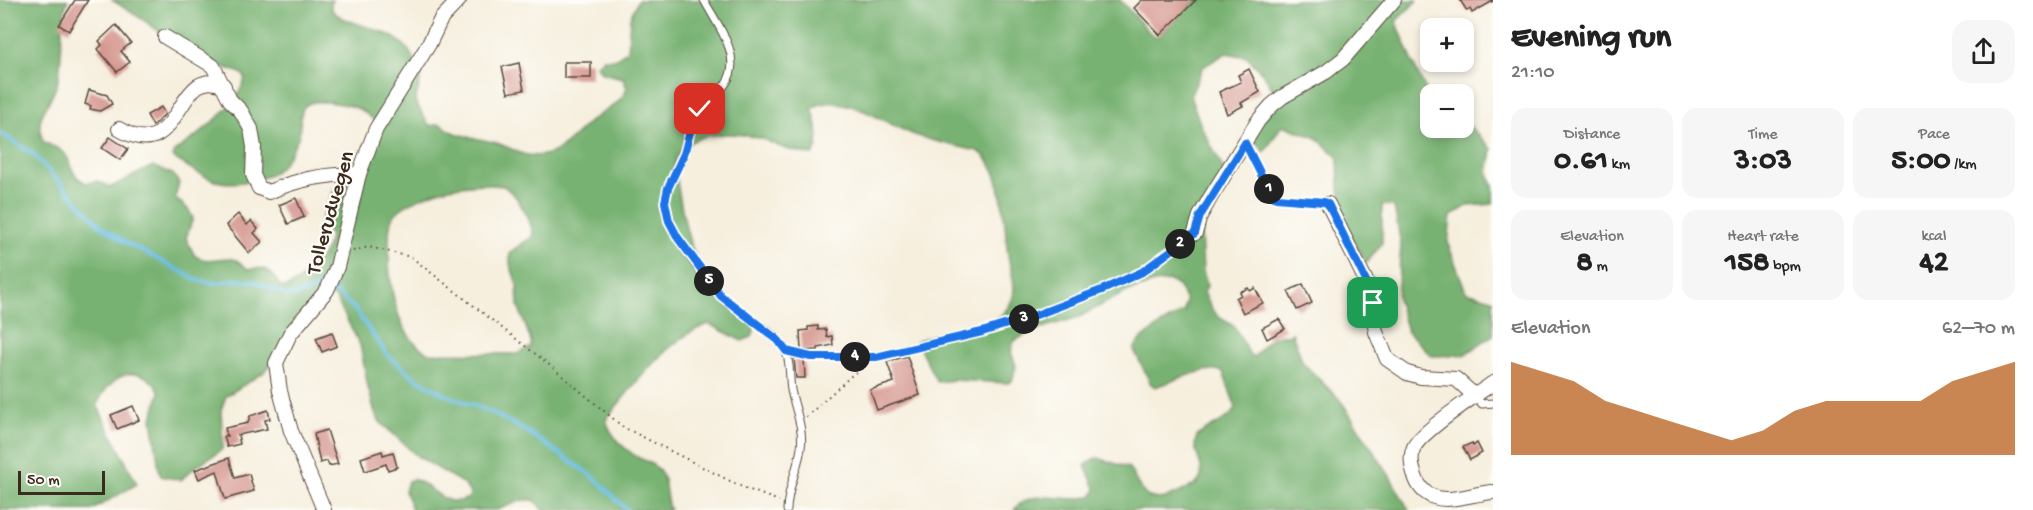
<!DOCTYPE html>
<html lang="en">
<head>
<meta charset="utf-8">
<style>
  body { margin:0; font-family:"Gochi Hand",sans-serif; background:#f6f6f6; color:#222; height:100vh; display:flex; flex-direction:column; font-size:22px; white-space:nowrap }
  * { box-sizing:border-box; margin:0 }
  p { font-size:20px; color:#767676 }
  .icon { flex:none; width:33px; height:33px; fill:none; stroke:currentColor; stroke-width:2; stroke-linecap:round; stroke-linejoin:round }
  .map { position:relative; flex:1; overflow:hidden }
  .panel { display:flex; flex-direction:column; background:#fff; width:540px }
  .panel>* { flex:none }
  .fabs { position:absolute; left:1420px; top:18px; display:grid; gap:12px }
  .fabs a { display:grid; place-items:center; width:54px; height:54px; border-radius:12px; background:#fff; box-shadow:0 3px 9px #0003; font-size:30px }
  .scale { position:absolute; left:18px; bottom:15px; width:87px; box-sizing:border-box; padding-left:6px; border:3px solid #3b2a1e; border-top:0; font-size:16px; line-height:21px; white-space:nowrap; color:#3b2a1e; -webkit-text-stroke:4px #fdfcf7; paint-order:stroke }
  .pin { position:absolute; display:grid; place-items:center; width:51px; height:51px; color:#fff; margin:-26px; border-radius:12px; box-shadow:0 3px 9px #0006 }
  .km { position:absolute; width:30px; height:30px; margin:-15px; border-radius:50%; background:#222; color:#fff; font-size:16px; line-height:30px; text-align:center }
  .round { display:grid; place-items:center; flex:none; width:63px; height:63px; border-radius:18px; background:#f6f6f6 }
  .summary { display:flex; align-items:center; justify-content:space-between; height:102px; padding:0 18px }
  h1 { font-size:33px; font-weight:700; line-height:45px }
  .metrics { display:grid; grid-template-columns:repeat(3,1fr); gap:9px; height:102px; padding:6px 18px }
  .metrics div { display:grid; align-content:center; border-radius:15px; background:#f6f6f6; text-align:center }
  .metrics b { font-size:30px; font-weight:700 }
  .metrics small { font-size:16px; font-weight:400 }
  .metrics p { font-size:16px }
  .chart { height:168px; padding:12px 18px }
  .chart p { display:flex; justify-content:space-between }
  .chart svg { width:100%; height:108px; margin-top:6px; fill:#b45309; opacity:.7 }
  main { display:flex; flex:1; min-height:0 }
  .map>svg:first-child { display:block }
  .forest { fill:#78b272; stroke:#5a6e48; stroke-width:1.5; fill-rule:evenodd }
  .lines { fill:none; stroke-linecap:round; stroke-linejoin:round }
  .stream { stroke:#69bee5; stroke-width:4 }
  .building { fill:#d5968f }
  .lane-casing { stroke:#57483b; stroke-width:9 }
  .street-casing { stroke:#57483b; stroke-width:16 }
  .path { stroke:#57483b; stroke-width:2; stroke-dasharray:1.5 4.5; stroke-linecap:butt }
  .lane { stroke:#fff; stroke-width:7 }
  .street { stroke:#fff; stroke-width:14 }
  .route-casing { stroke:#fff; stroke-width:12 }
  .route { stroke:#1a73e8; stroke-width:8 }
  .labels { text-anchor:middle; stroke-width:4.5; stroke-linejoin:round; paint-order:stroke }
  .street-label { font-size:22px; fill:#3b2a1e; stroke:#fdfcf7 }
</style>
</head>
<body>
<main>
<div class="map">
<svg width="1493" height="510" viewBox="0 0 1493 510">
  <rect width="100%" height="100%" fill="#fdfcf7"/>
  <filter id="ink" filterUnits="userSpaceOnUse"><feTurbulence type="fractalNoise" baseFrequency=".0167" numOctaves="2"/><feDisplacementMap in="SourceGraphic" scale="12" xChannelSelector="R" yChannelSelector="G"/><feConvolveMatrix kernelMatrix="1 2 1 2 8 2 1 2 1" color-interpolation-filters="sRGB"/></filter>
  <filter id="wash" filterUnits="userSpaceOnUse"><feTurbulence type="fractalNoise" baseFrequency=".008" numOctaves="4" result="noise"/><feDisplacementMap in="SourceGraphic" scale="24" xChannelSelector="R" yChannelSelector="G"/><feGaussianBlur stdDeviation="1.35" result="paint"/><feColorMatrix in="noise" values="0 0 0 0 0 0 0 0 0 0 0 0 0 0 0 0 0 1.4 0 .05"/><feComposite in="paint" operator="in"/></filter>
  <g filter="url(#wash)">
    <rect width="100%" height="100%" fill="#f6efde"/>
    <path class="forest" d="M0,0H68C58,25 64,54 58,80C53,103 32,115 43,141C49,146 59,147 64,153C74,164 67,173 86,183L97,181L111,187L153,166L173,174L179,183L175,198L188,209L193,218L186,238L195,256C210,265 223,254 236,260C241,262 243,267 249,269C270,266 270,272 282,288C300,285 329,254 330,235L320,223L335,188L373,151L375,121C369,116 364,111 357,108C346,104 311,97 304,107C298,114 302,129 298,138C293,148 286,162 278,169C264,182 230,186 213,180C200,175 188,167 177,160L173,157L175,151C196,137 241,104 245,77L241,73L221,66L168,38L142,19L112,0H333L331,3V9C346,27 384,25 405,46C412,53 417,66 422,74L415,101L428,124L433,126C443,120 444,129 453,132C465,137 484,140 497,143C506,146 515,151 523,154C553,162 568,142 587,124C601,111 620,107 627,88L623,78L602,73L596,65L604,59H615L628,50L630,18L638,0H1120L1152,35L1157,37L1196,0H1418L1396,21L1417,72L1431,99V128H1464V120L1492,149L1488,173L1493,186V204L1467,206L1451,216L1448,244L1466,292L1493,299V335L1464,355L1432,356L1407,331L1397,299L1401,245L1394,206L1382,205V243L1367,263L1344,227L1339,187L1338,158L1317,138L1282,125L1264,153L1260,146L1255,142L1253,132L1276,95L1265,76L1247,57L1226,53L1203,67L1190,96L1201,126L1227,176L1203,219L1201,235L1203,271L1207,286L1204,292L1213,311L1220,318L1234,326L1250,355L1254,357C1264,345 1272,332 1289,335L1292,333L1303,363L1341,401L1389,475L1409,510H1014C1033,484 1068,507 1093,495L1096,490L1085,466L1093,459L1098,458L1129,468C1134,476 1140,491 1147,496C1161,505 1184,490 1196,484C1212,469 1187,451 1198,435L1230,416L1236,408L1223,372C1211,364 1170,382 1155,387L1151,384L1134,350C1138,336 1171,320 1184,311L1186,301L1179,287L1170,281L1154,283L1128,291L1079,317L1032,331L1014,341L1011,352L1016,366L1012,381L1008,383L954,380L937,382L916,341C925,338 933,335 942,332C962,327 989,327 1004,313C1007,309 1012,301 1013,297C1016,282 1010,269 1008,255C1004,228 1005,167 978,151C957,146 935,142 915,135C887,126 842,89 812,108C817,122 821,142 813,155C803,153 791,151 781,147C774,145 767,140 759,138C732,131 681,130 674,165C679,190 682,217 690,242C696,260 707,280 718,296C727,311 763,315 752,337L742,341L709,324C667,338 634,386 606,419C609,435 625,450 639,458C645,461 654,464 659,470C668,481 664,497 670,510H543L534,500H523L497,510H412L405,491L408,481L413,479C435,486 443,510 469,498L470,493L464,484L417,456L380,422L375,413L368,387L360,345L335,297L330,295L263,373L226,396L221,410L223,448L219,452L196,466L181,480L161,476L159,470L152,418L160,392C140,359 109,375 97,405L137,484L92,510H0ZM483,184L504,186L516,197L528,217L533,232L532,237L514,249L510,253V264L517,284L518,305L531,341V347L517,354L429,353C395,338 388,280 389,247C389,238 388,225 394,216C402,203 440,189 455,187C464,185 474,185 483,184Z"/>
    <g class="lines">
      <path class="stream" d="M0,133L33,154L100,225L123,241L199,281L215,283L236,280L253,281L288,296L298,295L319,288L334,291L354,308L388,356L417,379L446,395L493,413L528,432L595,478L627,510"/>
    </g>
    <g id="blocks">
      <g class="building">
        <path d="M75,0H88L69,31L59,25Z"/>
        <path d="M1142,0H1196L1160,35L1134,8Z"/>
        <path d="M1460,0H1493V1L1472,13L1470,9L1467,11Z"/>
        <path d="M116,25L131,43L121,51L130,62L117,72L98,49L102,45L99,41Z"/>
        <rect x="564" y="62" width="27" height="16"/>
        <path d="M519,63L524,90L508,93L502,67Z"/>
        <path d="M1249,69L1260,92L1241,103L1243,106L1227,114L1219,92L1241,82L1238,75Z"/>
        <path d="M89,90L107,95L112,104L100,111L90,109L91,106L85,104Z"/>
        <path d="M161,107L165,114L153,126L147,115Z"/>
        <path d="M110,137L128,149L120,160L102,148Z"/>
        <path d="M296,198L304,217L288,224L279,205Z"/>
        <path d="M238,214L247,225L251,221L258,229L254,233L262,242L249,253L226,225Z"/>
        <path d="M1303,284L1312,303L1297,310L1288,291Z"/>
        <path d="M1248,288L1250,291L1255,288L1263,303L1243,313L1236,298L1241,295L1240,292Z"/>
        <path d="M1279,319L1285,329L1267,339L1262,328Z"/>
        <path d="M818,326V330L826,329L827,337L832,336L833,345L818,348V350L801,351L800,331L808,330V327Z"/>
        <path d="M332,332L337,346L322,352L316,338Z"/>
        <path d="M907,356L920,395L877,410L870,390L894,382L887,362Z"/>
        <path d="M804,357L805,378H796L794,358Z"/>
        <path d="M133,406L139,420L117,429L111,415Z"/>
        <path d="M268,410L270,419L265,420L267,429L238,435L240,444L227,447L224,436H227L225,428L248,423L250,416Z"/>
        <path d="M327,430L338,464L329,466L327,461L320,463L314,434Z"/>
        <path d="M1472,443L1473,446L1477,443L1482,453L1470,460L1463,447Z"/>
        <path d="M382,451L383,455L393,452L397,467L388,470L386,464L365,471L361,458Z"/>
        <path d="M229,458L235,478L249,474L254,491L225,499L217,471L199,479L195,470Z"/>
      </g>
    </g>
  </g>
  <g filter="url(#ink)">
    <use href="#blocks" fill-opacity="0" stroke="#57483b" stroke-width="1.5"/>
    <g class="lines">
      <g class="lane-casing">
        <g id="lane">
          <path d="M704,0C716,23 744,57 726,83C719,95 705,101 697,113C687,127 687,147 679,164C672,178 662,194 666,211C671,235 713,292 733,307C747,319 778,333 785,350C791,361 789,378 791,390C795,410 804,428 801,448C798,469 787,489 787,510"/>
          <path d="M1475,396L1482,404L1493,403"/>
        </g>
      </g>
      <g class="street-casing">
        <g id="street">
          <path d="M165,37L213,66L230,100L241,111L251,129L254,147L253,175L259,188L269,192C297,179 329,174 359,174"/>
          <path d="M119,129C184,168 174,61 224,86"/>
          <path d="M1328,204L1368,285L1376,332L1387,359L1407,373L1421,377L1456,379L1475,396"/>
          <path d="M1195,233L1200,216L1210,198L1258,121L1271,106L1282,97L1326,72L1343,59L1394,0"/>
          <path d="M1493,383C1475,396 1423,430 1414,447C1410,456 1411,464 1414,473C1417,484 1422,493 1434,497C1451,503 1475,493 1493,492"/>
          <path d="M324,510L291,431L280,391L276,363L290,334L327,290L337,267L359,174L376,129L429,44L441,19L459,0"/>
        </g>
      </g>
      <g class="path">
        <path d="M1252,156L1272,196L1276,198L1317,201"/>
        <path d="M353,251L369,247L411,257L547,363L623,427L742,487L779,501"/>
        <path d="M795,353L811,357H876"/>
        <path d="M806,417L851,376L876,357L982,332L1036,315L1102,290L1142,272L1186,239"/>
      </g>
      <use href="#lane" class="lane"/>
      <use href="#street" class="street"/>
    </g>
  </g>
  <g class="lines" filter="url(#ink)">
    <g class="route-casing">
      <path id="route" d="M700,109L693,121L684,154L668,188L665,202L669,221L678,238L721,296L778,340L786,351L811,357H876L982,332L1036,315L1102,290L1142,272L1195,233L1200,216L1245,143L1272,196L1276,198L1324,202L1328,204L1368,285L1373,303"/>
    </g>
    <use href="#route" class="route"/>
  </g>
  <g class="labels">
    <g class="street-label">
      <text transform="translate(328 212) rotate(-74)" y="8">Tollerudvegen</text>
    </g>
  </g>
</svg>
<div class="fabs">
<a>+</a>
<a>−</a>
</div>
<div class="scale">50 m</div>
<div class="pin" style="left:1373px;top:303px;background:#1e9e55"><svg class="icon" aria-label="arrive" viewBox="0 0 24 24"><path d="M6 21V4h12l-3 4 3 4H6"/></svg></div>
<div class="pin" style="left:700px;top:109px;background:#d93025"><svg class="icon" aria-label="check" viewBox="0 0 24 24"><path d="M5 12l5 5 9-10"/></svg></div>
<b class="km" style="left:1269px;top:189px">1</b>
<b class="km" style="left:1180px;top:244px">2</b>
<b class="km" style="left:1024px;top:319px">3</b>
<b class="km" style="left:855px;top:357px">4</b>
<b class="km" style="left:709px;top:281px">5</b>
</div>
<section class="panel">
<div class="summary"><div><h1>Evening run</h1><p>21:10</p></div><a class="round"><svg class="icon" aria-label="share" viewBox="0 0 24 24"><path d="M12 15V3M7 8l5-5 5 5M5 13v7h14v-7"/></svg></a></div>
<div class="metrics">
<div><p>Distance</p><b>0.61<small> km</small></b></div>
<div><p>Time</p><b>3:03</b></div>
<div><p>Pace</p><b>5:00<small> /km</small></b></div>
</div>
<div class="metrics">
<div><p>Elevation</p><b>8<small> m</small></b></div>
<div><p>Heart rate</p><b>158<small> bpm</small></b></div>
<div><p>kcal</p><b>42</b></div>
</div>
<div class="chart"><p><span>Elevation</span>62–70 m</p>
<svg viewBox="0 0 160 44" preserveAspectRatio="none"><path d="M0 44V6L10 10L20 14L30 22L40 26L50 30L60 34L70 38L80 34L90 26L100 22L110 22L120 22L130 22L140 14L150 10L160 6V44z"/></svg>
</div>
</section>
</main>
</body>
</html>
